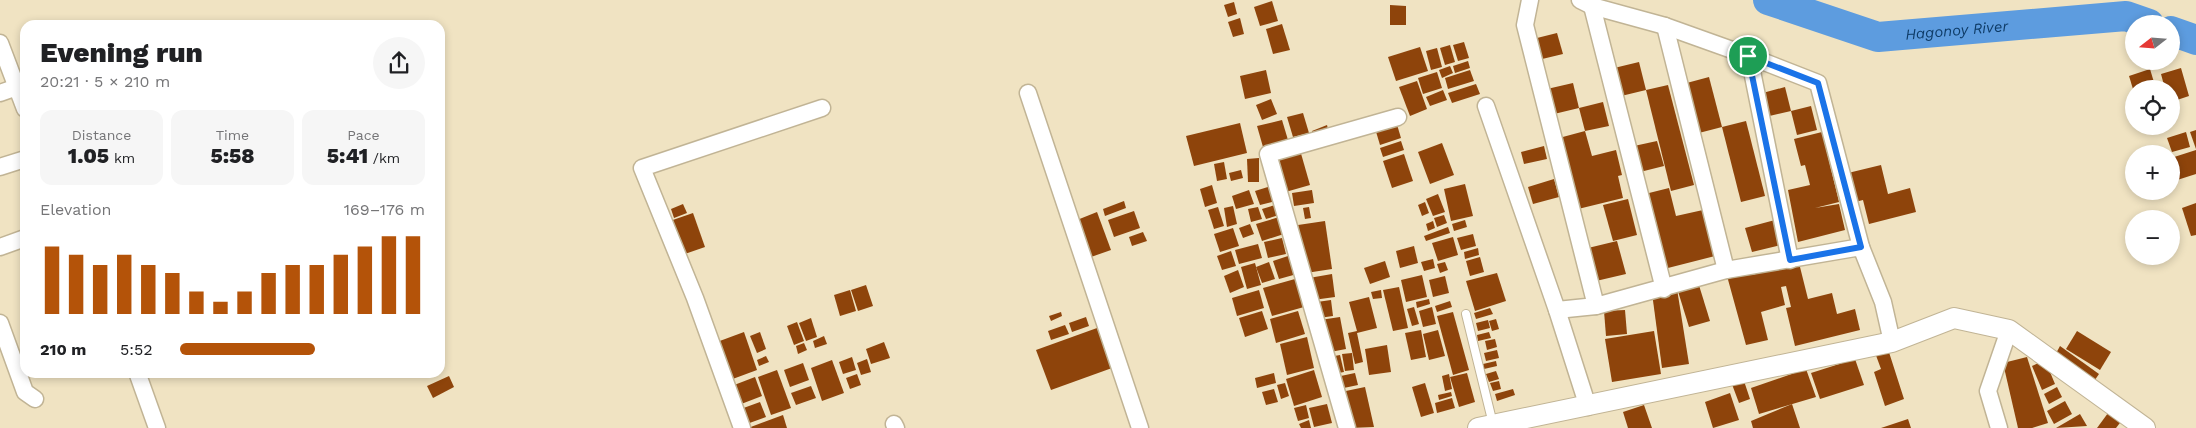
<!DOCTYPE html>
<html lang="en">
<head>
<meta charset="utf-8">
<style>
  body { margin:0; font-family:"Work Sans",sans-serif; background:#f6f6f6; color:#202124; height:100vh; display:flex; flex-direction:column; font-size:19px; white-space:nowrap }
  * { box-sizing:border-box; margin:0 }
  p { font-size:16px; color:#757577 }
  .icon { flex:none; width:28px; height:28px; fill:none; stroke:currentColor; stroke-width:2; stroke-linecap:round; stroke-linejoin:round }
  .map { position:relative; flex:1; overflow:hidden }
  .sheet { position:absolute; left:20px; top:20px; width:425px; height:358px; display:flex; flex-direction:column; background:#fff; border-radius:15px; box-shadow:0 2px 8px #0003 }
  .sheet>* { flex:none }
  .needle { width:32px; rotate:253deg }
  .controls { position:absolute; left:2125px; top:15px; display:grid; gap:10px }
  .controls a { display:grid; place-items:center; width:55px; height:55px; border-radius:50%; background:#fff; box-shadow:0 2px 8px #0003; font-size:25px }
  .pin { position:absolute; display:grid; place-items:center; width:42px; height:42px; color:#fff; margin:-21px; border:2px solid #fff; border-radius:50%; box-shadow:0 1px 5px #0007 }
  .round { display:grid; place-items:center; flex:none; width:52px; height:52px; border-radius:26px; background:#f6f6f6 }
  .overview { display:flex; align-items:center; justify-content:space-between; height:85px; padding:0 20px }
  h1 { font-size:28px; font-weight:800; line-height:38px }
  .metrics { display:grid; grid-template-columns:repeat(3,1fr); gap:8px; height:85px; padding:5px 20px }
  .metrics div { display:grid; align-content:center; border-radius:12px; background:#f6f6f6; text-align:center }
  .metrics b { font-size:21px; font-weight:800 }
  .metrics small { font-size:14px; font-weight:400 }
  .metrics p { font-size:14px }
  .chart { height:140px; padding:10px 20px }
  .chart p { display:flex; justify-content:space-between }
  .chart svg { width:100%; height:90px; margin-top:5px; stroke:#b45309; stroke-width:6 }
  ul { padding:0 20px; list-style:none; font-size:16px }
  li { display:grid; grid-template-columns:80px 60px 1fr; align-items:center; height:38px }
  li i { height:12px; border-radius:6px; background:#b45309 }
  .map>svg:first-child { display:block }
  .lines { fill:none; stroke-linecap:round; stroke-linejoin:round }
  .river { stroke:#5d9cdf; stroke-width:30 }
  .building { fill:#8e440b }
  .service-casing { stroke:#c1b495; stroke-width:10 }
  .minor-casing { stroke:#c1b495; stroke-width:19 }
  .tertiary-casing { stroke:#c1b495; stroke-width:22 }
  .service { stroke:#fff; stroke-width:8 }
  .minor { stroke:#fff; stroke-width:16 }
  .tertiary { stroke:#fff; stroke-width:20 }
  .route-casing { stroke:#fff; stroke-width:10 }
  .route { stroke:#1a73e8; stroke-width:6 }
  .labels { text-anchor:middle; stroke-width:5; stroke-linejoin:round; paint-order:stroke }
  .water-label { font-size:15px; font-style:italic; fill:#0e3b66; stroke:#fff }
</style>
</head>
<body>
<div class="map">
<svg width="2196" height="428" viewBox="0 0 2196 428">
  <rect width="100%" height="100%" fill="#f0e3c2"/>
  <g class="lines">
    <g class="river">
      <path id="s1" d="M1768,0L1878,37L2126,16L2149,24"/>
      <path d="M2171,31L2196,40"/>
    </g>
  </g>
  <g class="building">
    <path d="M1272,1L1278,21L1260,26L1254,7Z"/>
    <path d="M1234,2L1237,14L1228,17L1224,5Z"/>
    <path d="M1390,5L1406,6V25H1390Z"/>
    <path d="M1240,18L1244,34L1233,37L1228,22Z"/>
    <path d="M1282,24L1290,50L1273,54L1266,29Z"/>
    <path d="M1557,33L1563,54L1538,60L1533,39Z"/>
    <path d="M1464,42L1469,58L1458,61L1453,45Z"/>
    <path d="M1450,45L1455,62L1445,65L1440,48Z"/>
    <path d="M1420,47L1428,71L1396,81L1388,57Z"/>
    <path d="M1437,48L1442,67L1431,70L1426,51Z"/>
    <path d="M1468,61L1470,68L1455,73L1453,66Z"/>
    <path d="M1639,62L1646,90L1617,97L1610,69Z"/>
    <path d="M1450,66L1453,73L1442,78L1439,70Z"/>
    <path d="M2181,68L2189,96L2171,102V89H2165L2161,74Z"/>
    <path d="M2150,69L2156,89H2133L2129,76Z"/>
    <path d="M1266,70L1271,93L1245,99L1240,76Z"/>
    <path d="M1470,70L1474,81L1448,89L1445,78Z"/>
    <path d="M1437,72L1442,88L1423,94L1418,78Z"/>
    <path d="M1709,77L1722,127L1695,134L1683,84Z"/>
    <path d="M1417,81L1427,109L1410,116L1399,87Z"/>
    <path d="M1573,83L1579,108L1554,114L1547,89Z"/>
    <path d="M1476,84L1480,94L1452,103L1448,93Z"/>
    <path d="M1668,85L1694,185L1671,191L1646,90Z"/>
    <path d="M1785,87L1791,111L1765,117L1759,94Z"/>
    <path d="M1443,90L1447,100L1430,106L1426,97Z"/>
    <path d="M1271,99L1277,114L1262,120L1256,105Z"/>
    <path d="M1603,102L1609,126L1585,131L1579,108Z"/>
    <path d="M1811,106L1817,130L1797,135L1791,111Z"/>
    <path d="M1303,113L1309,133L1293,137L1287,117Z"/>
    <path d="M1395,118L1401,138L1380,145L1374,125Z"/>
    <path d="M1282,120L1288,140L1263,147L1257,126Z"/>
    <path d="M1746,121L1765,196L1741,202L1722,127Z"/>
    <path d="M1240,123L1247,153L1194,166L1186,136Z"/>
    <path d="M1327,125L1329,133L1314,138L1312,131Z"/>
    <path d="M2196,130V149L2190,132Z"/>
    <path d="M1585,131L1592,156L1616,150L1622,175L1618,176L1623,198L1574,210L1559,138Z"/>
    <path d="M1822,132L1839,202L1815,208L1839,204L1845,230L1798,242L1788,190L1810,185L1805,165L1801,166L1794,139Z"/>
    <path d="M2186,132L2190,147L2172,152L2167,138Z"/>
    <path d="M1401,141L1404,150L1383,157L1380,148Z"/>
    <path d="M1657,141L1664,166L1640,172L1634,146Z"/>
    <path d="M1442,143L1454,175L1430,184L1418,152Z"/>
    <path d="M1544,146L1547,159L1524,164L1521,152Z"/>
    <path d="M1300,150L1310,185L1282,193L1272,158Z"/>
    <path d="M2196,150V174L2174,181L2171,158Z"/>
    <path d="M1404,154L1413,181L1392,188L1383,161Z"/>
    <path d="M1259,158V182H1248L1247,159Z"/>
    <path d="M1224,162L1227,179L1217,181L1214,164Z"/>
    <path d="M1881,165L1888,194L1910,188L1916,212L1869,224L1863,200L1855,202L1848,173Z"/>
    <path d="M1241,170L1243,178L1231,181L1229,173Z"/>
    <path d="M1554,179L1559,197L1533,204L1528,187Z"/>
    <path d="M1465,184L1473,216L1451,221L1444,189Z"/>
    <path d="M1212,185L1217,203L1205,207L1200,189Z"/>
    <path d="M1271,186L1276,201L1260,205L1255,191Z"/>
    <path d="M1669,188L1676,216L1703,210L1715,256L1664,269L1645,194Z"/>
    <path d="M1249,190L1254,204L1236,209L1232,196Z"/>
    <path d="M1312,190L1314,203L1294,206L1292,193Z"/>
    <path d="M1438,194L1445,212L1433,216L1426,199Z"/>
    <path d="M1628,199L1637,235L1613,241L1603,205Z"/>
    <path d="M1124,201L1126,208L1105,216L1103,209Z"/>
    <path d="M1425,202L1429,213L1422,216L1418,205Z"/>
    <path d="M2196,203V235L2191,236L2182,208Z"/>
    <path d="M683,204L687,213L674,218L671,209Z"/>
    <path d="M1275,205L1279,215L1266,219L1262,209Z"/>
    <path d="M1233,206L1237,224L1227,227L1224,208Z"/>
    <path d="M1218,207L1224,226L1214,229L1208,210Z"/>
    <path d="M1258,207L1262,219L1251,222L1248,209Z"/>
    <path d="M1309,207L1311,218L1305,219L1303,208Z"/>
    <path d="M1134,211L1140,228L1114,237L1108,220Z"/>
    <path d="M1097,212L1111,250L1091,257L1077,220Z"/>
    <path d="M693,213L705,247L679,256L667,222Z"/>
    <path d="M1444,215L1447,223L1437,227L1434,218Z"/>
    <path d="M1279,217L1284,234L1262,241L1256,224Z"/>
    <path d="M1465,220L1467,227L1454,231L1452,224Z"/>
    <path d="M1775,220L1781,245L1752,252L1745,228Z"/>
    <path d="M1325,221L1332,269L1306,273L1298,225Z"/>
    <path d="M1433,221L1435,228L1428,231L1426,224Z"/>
    <path d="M1250,224L1254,234L1243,238L1239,228Z"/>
    <path d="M1448,227L1450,233L1426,241L1424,236Z"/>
    <path d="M1233,228L1239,246L1220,252L1214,234Z"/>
    <path d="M1143,232L1147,241L1132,246L1129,237Z"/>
    <path d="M1473,234L1476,246L1461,250L1457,238Z"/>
    <path d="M1453,237L1458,255L1438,261L1432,243Z"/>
    <path d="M1282,238L1286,254L1268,258L1264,242Z"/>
    <path d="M1617,241L1626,274L1596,281L1588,248Z"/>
    <path d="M1258,244L1262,258L1239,264L1235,250Z"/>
    <path d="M1414,246L1418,263L1400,268L1396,251Z"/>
    <path d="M1478,248L1479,255L1465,259L1464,252Z"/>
    <path d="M1231,251L1236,266L1222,270L1217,256Z"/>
    <path d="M1291,255L1297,274L1279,279L1273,261Z"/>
    <path d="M1480,257L1484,272L1470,276L1466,261Z"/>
    <path d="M1433,259L1435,268L1424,271L1421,262Z"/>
    <path d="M1385,261L1390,277L1370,284L1364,268Z"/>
    <path d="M1269,262L1275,279L1262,283L1256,267Z"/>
    <path d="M1445,262L1448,270L1440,273L1437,264Z"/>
    <path d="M1255,263L1261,285L1247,289L1241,267Z"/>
    <path d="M1799,263L1808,299L1832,293L1837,314L1855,309L1860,330L1795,346L1786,308L1791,307L1786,286L1781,287L1785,305L1761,312L1768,340L1746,345L1727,276L1751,270L1752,275Z"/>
    <path d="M1238,270L1244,287L1230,293L1224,276Z"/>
    <path d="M1497,273L1506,301L1475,311L1466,281Z"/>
    <path d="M1332,274L1335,297L1313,300L1309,278Z"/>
    <path d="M1422,275L1427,297L1406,302L1401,280Z"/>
    <path d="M1445,276L1449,293L1433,297L1429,280Z"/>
    <path d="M1295,279L1304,307L1272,316L1263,288Z"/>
    <path d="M1698,282L1710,321L1689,327L1677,288Z"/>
    <path d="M866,285L873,306L858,311L851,290Z"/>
    <path d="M1399,287L1408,328L1393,331L1383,290Z"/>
    <path d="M1677,289L1689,364L1662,368L1652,293Z"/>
    <path d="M850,290L856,311L840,316L834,295Z"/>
    <path d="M1259,290L1264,308L1237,316L1232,298Z"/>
    <path d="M1381,290L1382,298L1373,299L1371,292Z"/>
    <path d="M1369,297L1377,328L1357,333L1363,362L1355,364L1348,333L1357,331L1349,302Z"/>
    <path d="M1429,299L1430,304L1417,308L1416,302Z"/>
    <path d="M1331,300L1333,316L1319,318L1317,302Z"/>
    <path d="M1450,301L1452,307L1437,312L1435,306Z"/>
    <path d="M1414,307L1419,324L1412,326L1407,309Z"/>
    <path d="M1432,307L1436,324L1423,327L1419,311Z"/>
    <path d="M1490,308L1493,314L1476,319L1474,313Z"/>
    <path d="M1625,310L1627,334L1606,336L1604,311Z"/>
    <path d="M1262,311L1268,329L1245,337L1239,318Z"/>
    <path d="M1298,311L1305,334L1276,343L1270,319Z"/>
    <path d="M1061,312L1062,316L1051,321L1049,316Z"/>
    <path d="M1453,312L1469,370L1453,375L1437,316Z"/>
    <path d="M1086,317L1089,326L1072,332L1069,323Z"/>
    <path d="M1340,317L1346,349L1325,353L1320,320Z"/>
    <path d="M811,318L817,337L806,341L799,323Z"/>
    <path d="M1496,319L1499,329L1492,331L1489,321Z"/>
    <path d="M1488,320L1490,328L1478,331L1476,323Z"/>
    <path d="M797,322L804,341L794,345L787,326Z"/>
    <path d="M1065,325L1069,334L1051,340L1048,331Z"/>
    <path d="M1097,328L1112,368L1051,390L1036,350Z"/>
    <path d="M1421,330L1426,357L1411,360L1405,333Z"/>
    <path d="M1438,330L1445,356L1429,360L1423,334Z"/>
    <path d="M1654,331L1661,374L1612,382L1605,339Z"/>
    <path d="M2077,331L2111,352L2100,370L2066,349Z"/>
    <path d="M744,332L757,370L730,380L717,342Z"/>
    <path d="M760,332L766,349L757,353L750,336Z"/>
    <path d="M1489,332L1491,338L1478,341L1477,335Z"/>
    <path d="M824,336L827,344L815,348L813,341Z"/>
    <path d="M1307,337L1314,368L1287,375L1280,344Z"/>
    <path d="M1495,339L1497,347L1487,350L1485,341Z"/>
    <path d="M884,342L890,358L871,364L866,349Z"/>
    <path d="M804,343L807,350L798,354L796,346Z"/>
    <path d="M1387,345L1391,372L1369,375L1365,349Z"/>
    <path d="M1887,346L1904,399L1885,406L1874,372L1881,369L1874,350Z"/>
    <path d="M2060,346L2099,374L2090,387L2054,357Z"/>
    <path d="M1497,350L1499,358L1486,361L1484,353Z"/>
    <path d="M1352,353L1354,370L1345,371L1342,354Z"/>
    <path d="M1340,355L1344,372L1333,374L1329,357Z"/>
    <path d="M766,356L769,362L759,366L757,360Z"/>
    <path d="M852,357L856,370L843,374L839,362Z"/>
    <path d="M2027,357L2048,423L2032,428H2018L2003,363Z"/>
    <path d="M867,359L871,372L861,375L857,363Z"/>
    <path d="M1855,359L1864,385L1820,399L1811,373Z"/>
    <path d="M832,360L844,393L822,401L811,368Z"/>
    <path d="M2045,360L2055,384L2042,390L2032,366Z"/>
    <path d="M1496,361L1497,366L1484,369L1483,364Z"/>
    <path d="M803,363L809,380L790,387L784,370Z"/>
    <path d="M1806,369L1816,397L1759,414L1751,388Z"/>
    <path d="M777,370L791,408L771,415L758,377Z"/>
    <path d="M1314,370L1322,397L1294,406L1286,379Z"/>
    <path d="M1496,371L1499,379L1489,382L1486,374Z"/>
    <path d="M1274,373L1276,383L1257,388L1255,378Z"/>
    <path d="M1355,373L1358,385L1339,389L1336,377Z"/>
    <path d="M1467,373L1475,402L1459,407L1450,377Z"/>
    <path d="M857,374L861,385L850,389L846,378Z"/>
    <path d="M1449,374L1452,389L1445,391L1442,376Z"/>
    <path d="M1742,375L1750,399L1739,403L1730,379Z"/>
    <path d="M449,376L454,387L433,398L427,386Z"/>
    <path d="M755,377L762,396L736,406L729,387Z"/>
    <path d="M1499,381L1501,389L1493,391L1490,383Z"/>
    <path d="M1285,383L1289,396L1281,399L1277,385Z"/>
    <path d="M1425,383L1434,413L1421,417L1412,387Z"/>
    <path d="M811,386L816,398L796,405L791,393Z"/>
    <path d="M1365,387L1374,427L1349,428L1341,392Z"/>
    <path d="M2057,387L2062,397L2049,404L2044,394Z"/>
    <path d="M1274,389L1278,402L1266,405L1262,392Z"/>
    <path d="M1513,389L1515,395L1497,401L1495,394Z"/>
    <path d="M1451,392L1452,396L1439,400L1438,395Z"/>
    <path d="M1730,393L1739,420L1713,428L1705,402Z"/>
    <path d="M1452,398L1455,408L1437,413L1435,403Z"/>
    <path d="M2065,401L2072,414L2054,424L2047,411Z"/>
    <path d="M760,402L766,417L744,425L738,410Z"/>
    <path d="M1327,404L1332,423L1314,427L1309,408Z"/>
    <path d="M1792,404L1800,428H1753L1751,421Z"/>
    <path d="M1306,405L1309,418L1298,421L1294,408Z"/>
    <path d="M1644,405L1652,428H1628L1623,412Z"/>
    <path d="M2111,409L2123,419L2116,428H2097Z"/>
    <path d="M2080,414L2087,426L2056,428Z"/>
    <path d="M783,415L787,428H748Z"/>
    <path d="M1908,419L1911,428H1881Z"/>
    <path d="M1309,420L1311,428H1301L1299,424Z"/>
  </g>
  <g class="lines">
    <g class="service-casing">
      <path id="service" d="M1466,314L1493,424"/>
    </g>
    <g class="minor-casing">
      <g id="minor">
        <path d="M1530,0L1525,25L1596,306L1726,270L1861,247L1883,302L1892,342"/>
        <path d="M1580,0L1592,6L1665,26L1749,56"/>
        <path d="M1592,6L1664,289"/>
        <path d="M1665,26L1726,270"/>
        <path d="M0,43L25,109"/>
        <path d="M0,93L17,87"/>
        <path d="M1028,93L1140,428"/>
        <path d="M1486,106L1557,310L1588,407"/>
        <path d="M0,167L25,159"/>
        <path d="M0,247L25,238"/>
        <path d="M1790,260L1749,56L1818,83L1861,247"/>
        <path d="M1557,310L1596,306"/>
        <path d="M0,323L25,392L35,399"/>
        <path d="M137,372L157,428"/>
        <path d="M894,424L896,428"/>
        <path d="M742,428L695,298L642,168L822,108"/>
        <path d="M1347,428L1268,154L1398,117"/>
        <path d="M1999,428L1988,391L2009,330"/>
      </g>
    </g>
    <g class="tertiary-casing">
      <path id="tertiary" d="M1478,428L1892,342L1954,318L2009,330L2145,428"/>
    </g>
    <use href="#service" class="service"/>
    <use href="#minor" class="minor"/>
    <use href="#tertiary" class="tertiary"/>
  </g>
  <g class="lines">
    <g class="route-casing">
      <path id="route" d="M1748,56L1818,83L1861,247L1790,260Z"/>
    </g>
    <use href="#route" class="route"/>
  </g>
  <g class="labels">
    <g class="water-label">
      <text dy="5" stroke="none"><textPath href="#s1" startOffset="195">Hagonoy River</textPath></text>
    </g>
  </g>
</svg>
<div class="controls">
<a><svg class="needle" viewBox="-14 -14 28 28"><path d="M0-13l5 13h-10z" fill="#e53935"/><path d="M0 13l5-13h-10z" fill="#757577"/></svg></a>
<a><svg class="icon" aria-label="locate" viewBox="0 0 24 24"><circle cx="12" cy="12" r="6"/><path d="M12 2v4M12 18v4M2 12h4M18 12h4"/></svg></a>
<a>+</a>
<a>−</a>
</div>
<div class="pin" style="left:1748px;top:56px;background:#1e9e55"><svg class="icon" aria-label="arrive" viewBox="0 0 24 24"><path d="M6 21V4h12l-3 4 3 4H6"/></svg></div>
<section class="sheet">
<div class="overview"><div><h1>Evening run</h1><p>20:21 · 5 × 210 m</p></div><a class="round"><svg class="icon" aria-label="share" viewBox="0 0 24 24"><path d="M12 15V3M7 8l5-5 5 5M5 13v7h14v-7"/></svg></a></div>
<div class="metrics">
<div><p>Distance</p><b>1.05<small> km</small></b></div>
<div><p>Time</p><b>5:58</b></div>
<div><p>Pace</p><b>5:41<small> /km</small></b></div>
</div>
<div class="chart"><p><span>Elevation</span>169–176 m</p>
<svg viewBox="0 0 160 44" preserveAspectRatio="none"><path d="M5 44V11M15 44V15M25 44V20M35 44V15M45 44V20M55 44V24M65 44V33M75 44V38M85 44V33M95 44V24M105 44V20M115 44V20M125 44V15M135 44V11M145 44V6M155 44V6"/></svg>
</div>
<ul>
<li><b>210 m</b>5:52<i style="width:55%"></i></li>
</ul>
</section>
</div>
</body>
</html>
